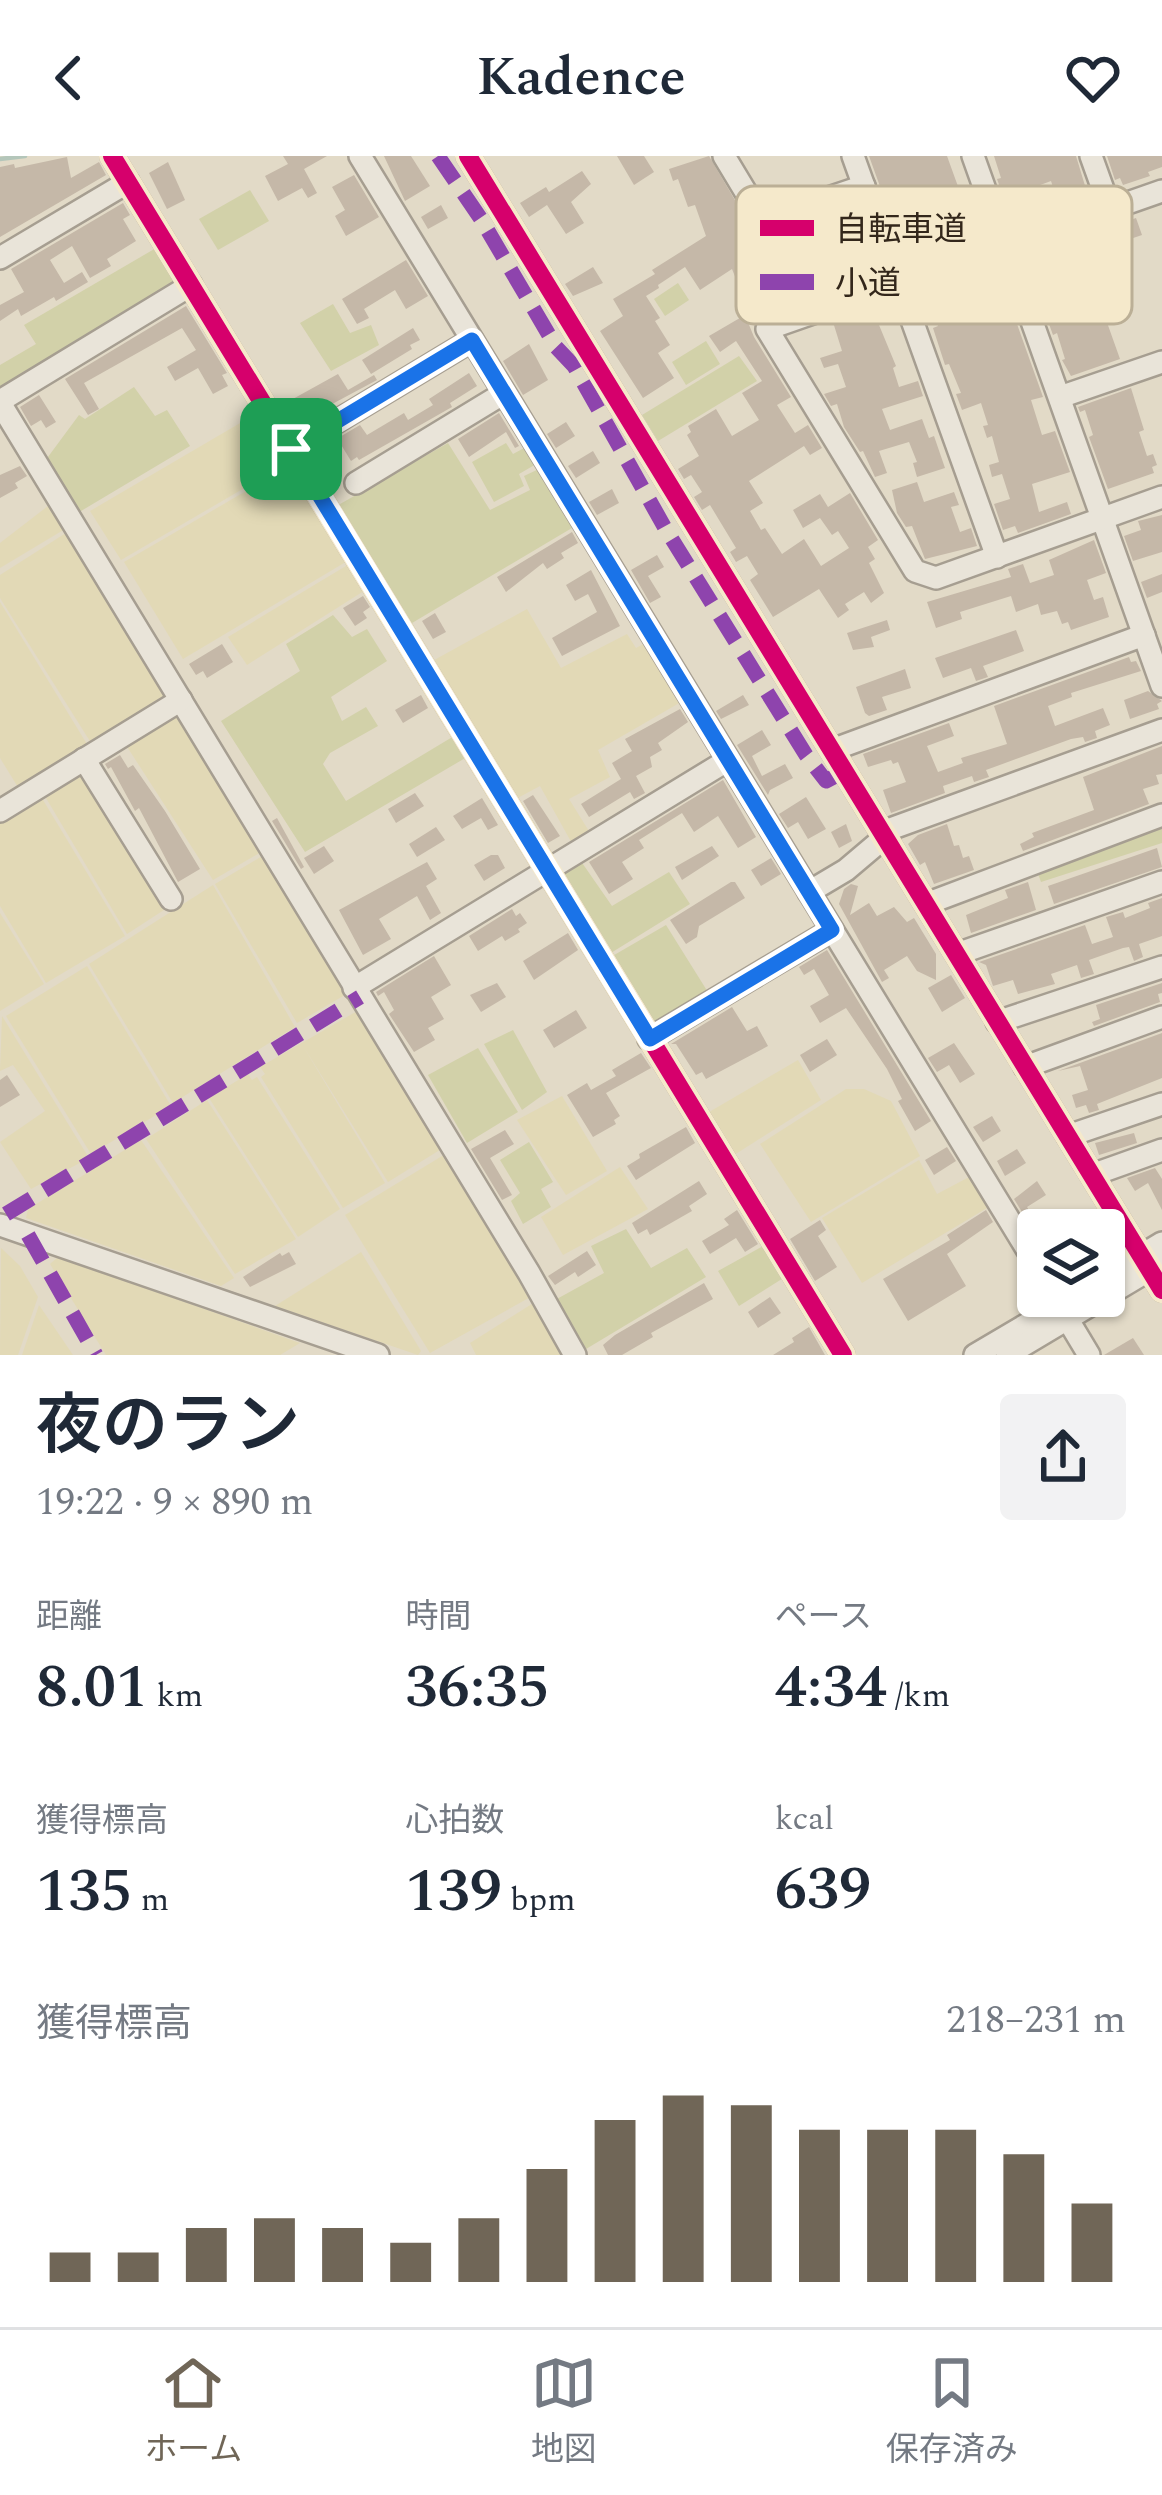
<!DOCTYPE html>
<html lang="ja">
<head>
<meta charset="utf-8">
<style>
  body { margin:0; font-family:Spectral,"Noto Sans JP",serif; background:#f2f2f3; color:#1f2937; height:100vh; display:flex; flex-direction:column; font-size:45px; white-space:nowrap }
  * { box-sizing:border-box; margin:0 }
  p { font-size:39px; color:#747a83 }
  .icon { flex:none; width:66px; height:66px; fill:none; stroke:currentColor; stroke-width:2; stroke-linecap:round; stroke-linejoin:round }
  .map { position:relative; height:1199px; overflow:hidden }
  .drawer { display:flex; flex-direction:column; background:#fff; flex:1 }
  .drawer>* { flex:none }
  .fabs { position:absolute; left:1017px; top:1053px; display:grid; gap:24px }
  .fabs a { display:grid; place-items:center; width:108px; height:108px; border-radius:12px; background:#fff; box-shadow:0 3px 9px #0004; font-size:60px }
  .pin { position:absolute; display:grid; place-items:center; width:102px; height:102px; color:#fff; margin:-51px; border-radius:24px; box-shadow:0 6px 18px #0006 }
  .round { display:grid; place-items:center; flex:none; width:126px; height:126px; border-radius:12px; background:#f2f2f3 }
  .summary { display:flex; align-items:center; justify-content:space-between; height:204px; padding:0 36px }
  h1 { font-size:66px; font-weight:600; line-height:90px }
  .stats { display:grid; grid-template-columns:repeat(3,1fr); gap:18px; height:204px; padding:12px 36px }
  .stats div { display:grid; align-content:center }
  .stats b { font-size:60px; font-weight:600 }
  .stats small { font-size:33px; font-weight:400 }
  .stats p { font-size:33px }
  .chart { height:336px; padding:24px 36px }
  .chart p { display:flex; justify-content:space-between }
  .chart svg { width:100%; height:216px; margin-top:12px; stroke:#706657; stroke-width:6 }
  header { display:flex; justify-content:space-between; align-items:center; height:156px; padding:0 36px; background:#fff; font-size:54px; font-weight:600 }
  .tabs { display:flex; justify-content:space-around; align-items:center; height:168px; border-top:3px solid #e0e1e3; background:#fff; font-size:33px; color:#747a83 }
  .tabs a { display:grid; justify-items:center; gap:6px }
  .tabs .on { color:#706657 }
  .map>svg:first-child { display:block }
  .farmland { fill:#e2d9b6 }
  .green { fill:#d2d1a9 }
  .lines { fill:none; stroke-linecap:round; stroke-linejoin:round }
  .stream { stroke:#b4c6ba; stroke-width:4.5 }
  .building { fill:#c5b8a8 }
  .minor-casing { stroke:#a69e91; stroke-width:26 }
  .minor { stroke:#e9e4d9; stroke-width:21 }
  .quiet { stroke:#8e44ad; stroke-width:15; stroke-dasharray:30 15; stroke-linecap:butt }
  .cycleway-casing { stroke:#f5e9cb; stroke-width:26 }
  .cycleway { stroke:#d6006c; stroke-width:18 }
  .route-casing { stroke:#fff; stroke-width:24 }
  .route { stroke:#1a73e8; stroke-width:15 }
  .key { fill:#f5e9cb; stroke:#bbaf96; stroke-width:3 }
  .key-label { font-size:33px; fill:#33271b }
</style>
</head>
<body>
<header><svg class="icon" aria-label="back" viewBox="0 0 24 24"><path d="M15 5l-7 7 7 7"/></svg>Kadence<svg class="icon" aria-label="heart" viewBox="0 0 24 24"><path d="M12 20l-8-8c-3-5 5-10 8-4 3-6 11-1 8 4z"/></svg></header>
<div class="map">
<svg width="1162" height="1199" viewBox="0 0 1162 1199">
  <rect width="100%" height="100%" fill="#e2dac7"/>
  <g class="farmland">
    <path d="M259,256L289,306L121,404L90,355Z"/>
    <path d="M291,309L349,404L183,503L124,406Z"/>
    <path d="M48,350L65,373L0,412V387Z"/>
    <path d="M69,375L171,542L93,590L0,442V419Z"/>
    <path d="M351,407L367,433L247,509L228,481Z"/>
    <path d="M0,446L90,593L21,636L0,602Z"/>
    <path d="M527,453L561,512L627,478L636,492L649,485L681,546L598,594L610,621L569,643L592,680L574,691L540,630L512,645L427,508Z"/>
    <path d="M175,553L263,695L213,724L124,586Z"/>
    <path d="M81,614L167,752L127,778L43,637Z"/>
    <path d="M40,639L125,780L46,827L0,750V664Z"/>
    <path d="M264,699L350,836L297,867L215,728Z"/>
    <path d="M213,729L295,871L173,947L89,808Z"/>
    <path d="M0,757L44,828L0,855Z"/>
    <path d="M87,810L171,950L91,998L6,860Z"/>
    <path d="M359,854L443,992L388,1026L303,890L385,1027L343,1052L261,921L265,918L260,911Z"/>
    <path d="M2,860L89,1002L31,1033L0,986L45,955L13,909L0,915Z"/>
    <path d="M798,904L821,944L731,1001L704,959Z"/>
    <path d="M248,918L252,924L257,921L340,1053L298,1081L209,942Z"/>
    <path d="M846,933H864L891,945L920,1000L811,1066L760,988Z"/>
    <path d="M562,940L607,1015L566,1039L517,964Z"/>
    <path d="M207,944L296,1083L235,1118L146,983Z"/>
    <path d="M141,984L234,1122L221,1130L26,1062L28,1053Z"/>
    <path d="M447,997L534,1139L430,1197L345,1059Z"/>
    <path d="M919,1004L937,1038L971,1020L992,1049L862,1127L822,1062Z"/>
    <path d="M620,1011L648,1053L563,1099L541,1061Z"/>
    <path d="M1,1092L20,1110L38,1141L18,1199H0Z"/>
    <path d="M361,1096L421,1195L418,1199L275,1150Z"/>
    <path d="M58,1101L300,1187L280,1199H106L50,1108Z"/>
    <path d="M535,1146L567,1199H476L470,1187Z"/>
    <path d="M39,1149L73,1199H22Z"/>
  </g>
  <g class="green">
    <path d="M250,34L269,65L218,94L199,63Z"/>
    <path d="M156,92L174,123L165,139L0,231V209L36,188L24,169Z"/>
    <path d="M678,127L689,144L665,160L654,143Z"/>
    <path d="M333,148L350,177L371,169L379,189L331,215L300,167Z"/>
    <path d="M706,185L720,208L686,229L672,206Z"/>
    <path d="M739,200L757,225L658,285L642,259Z"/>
    <path d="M134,231L155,260L167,254L190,290L76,358L45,305L79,259L85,263Z"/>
    <path d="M448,287L490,354L530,334L524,320L541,312L577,369L407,470L333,352Z"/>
    <path d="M506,287L513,298L528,290L538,307L519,318L524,330L494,346L472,306Z"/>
    <path d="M333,459L352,481L367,473L387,505L331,541L342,565L366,551L378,570L330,597L323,608L346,645L454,580L467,601L305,696L221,565L300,515L286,488Z"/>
    <path d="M1162,666V687L1041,726L1036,712Z"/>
    <path d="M578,701L612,750L669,716L690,748L606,800L554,717Z"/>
    <path d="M666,769L711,841L652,876L609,802Z"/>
    <path d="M513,874L547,936L522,954L484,888Z"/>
    <path d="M478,892L518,956L467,987L428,919Z"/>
    <path d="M529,986L553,1026L541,1033L551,1051L523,1068L511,1045L520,1037L500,1004Z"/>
    <path d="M626,1073L651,1112L687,1092L706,1121L586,1193L555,1144L604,1117L591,1090Z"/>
    <path d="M765,1089L785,1121L739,1150L718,1115Z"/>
  </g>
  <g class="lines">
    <path class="stream" d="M0,3L25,0"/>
  </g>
  <g class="building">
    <path d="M283,0H327L304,13L317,37L308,42L302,32L278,45L265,20L288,8Z"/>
    <path d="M384,0H411L430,30L405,45Z"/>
    <path d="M617,0H644L654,16L634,29Z"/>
    <path d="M709,0L792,141L753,154L744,126L738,128L732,113L700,134L685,111L658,129L659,132L646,140L660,162L655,165L670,189L658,197L674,222L643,242L600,175L623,160L613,143L655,118L652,114L706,80L695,49L688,51L678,23L673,25L669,13Z"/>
    <path d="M869,0H947L960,36L936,44L945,69L978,58L982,70L949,82L951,89L907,105Z"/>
    <path d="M994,0H1076L1086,33L1058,46L1051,25L1032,32L1041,57L1013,67L997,23L1001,22Z"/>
    <path d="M1107,0H1162V11L1148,16L1150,20L1123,29L1120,22L1115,24Z"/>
    <path d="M67,1L71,22L99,6L106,19L0,81V11L14,8L15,12Z"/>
    <path d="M168,6L185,44L167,53L149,17Z"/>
    <path d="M582,15L591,28L571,46L584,67L566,78L547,49L529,61L520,47L546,31L549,36Z"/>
    <path d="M354,19L379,61L346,80L335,60L345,54L332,31Z"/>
    <path d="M123,47L130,59L123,63L136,85L107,103L111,110L90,122L72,90L50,104L64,127L82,116L88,126L56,145L54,141L21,160L18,153L0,165V149L24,136L11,113Z"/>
    <path d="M441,49L448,62L428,73L421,61Z"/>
    <path d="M1136,62L1142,79L1083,99L1120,203L1071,220L1062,204L1065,203L1057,177L1053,179L1049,168L1052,167L1045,144L1041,145L1037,135L1041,133L1033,109L1028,110L1025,100Z"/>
    <path d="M406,104L428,140L406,153L395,134L364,153L369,162L357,168L342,143Z"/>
    <path d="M993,110L1000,142L1007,140L1043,241L1031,244L1042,279L1055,275L1070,316L1032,328L1039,356L1067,346L1071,358L1018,377L1015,370L1003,374L994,348L1010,343L1002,318L992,321L989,309L999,306L992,280L987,282L983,270L988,269L981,247L962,254L956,238L961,237L949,208L945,209L933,172L938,170L923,134Z"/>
    <path d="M593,111L603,127L573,140L565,128Z"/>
    <path d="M890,146L895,163L879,169L896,210L893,212L899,231L918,225L923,240L882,253L890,274L922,263L929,282L934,280L945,312L917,321L913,307L917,306L909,286L879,295L887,317L875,321L863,295L860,296L844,271L837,248L831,250L824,238L846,231L838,208L824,212L820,202L842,195L833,166Z"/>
    <path d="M186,150L227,217L222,219L228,230L213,238L198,212L175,225L167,211L196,194L182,172L84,227L99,253L88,259L65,223Z"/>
    <path d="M745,159L754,181L791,241L777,249L795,277L808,269L822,292L810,299L804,290L749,325L763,347L750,355L761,374L765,372L782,398L804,383L821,410L849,392L838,375L832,379L820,362L803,372L793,354L820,338L828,351L850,337L878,384L868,391L875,403L869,407L884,437L871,447L864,436L845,448L849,454L838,462L819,433L773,461L750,424L758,418L747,400L736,406L730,396L736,392L710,349L702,354L694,341L702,336L691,319L684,323L678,313L699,300L687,279L691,276L688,270L716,253L732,280L759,264L742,237L762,225L736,185L720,196L709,180Z"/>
    <path d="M413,172L420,184L410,189L412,193L371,218L362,204Z"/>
    <path d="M529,188L548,224L523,239L503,205Z"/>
    <path d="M469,217L477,230L450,247L452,251L359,304L357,301L351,305L340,287L322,297L335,320L328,325L311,298L360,269L367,279L404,257L408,264L433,249L429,243Z"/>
    <path d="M338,218L348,234L374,219L377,224L293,269L282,249Z"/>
    <path d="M1131,232L1144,274L1139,276L1147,300L1153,298L1157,309L1152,311L1154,317L1108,333L1089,281L1093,279L1085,254L1080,256L1078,251Z"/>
    <path d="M39,239L56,266L46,272L41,264L31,270L20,251Z"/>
    <path d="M499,257L519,290L515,292L506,276L469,301L458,283Z"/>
    <path d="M566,266L575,280L556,292L547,278Z"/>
    <path d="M593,295L600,307L576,322L568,310Z"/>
    <path d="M20,310L27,320L15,327L18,332L0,342V319Z"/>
    <path d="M917,326L924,346L954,336L959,349L951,351L960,376L971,372L977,390L925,403L912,370L906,371L897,357L892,334Z"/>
    <path d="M612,333L619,347L597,359L589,346Z"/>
    <path d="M1162,359V396L1133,405L1124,380L1141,374L1138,365Z"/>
    <path d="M572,376L578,387L561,397L564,402L547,413L543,407L506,436L497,421Z"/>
    <path d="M1094,384L1106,417L1087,424L1094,444L1103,441L1109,461L1071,474L1068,466L1062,468L1057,455L1041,459L1038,448L1016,456L1011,440L960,456L962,463L936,472L927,446L1011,421L1008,413L1023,408L1030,427L1054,419L1049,404Z"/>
    <path d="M657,399L664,411L648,420L661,441L650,447L631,414Z"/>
    <path d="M591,414L620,470L562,500L552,482L597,456L588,438L575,445L566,429Z"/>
    <path d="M1162,418V436L1147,442L1141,426Z"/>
    <path d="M363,440L370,451L363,456L367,462L355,470L343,452Z"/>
    <path d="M435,457L446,476L433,483L422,465Z"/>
    <path d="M887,464L890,474L871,481L874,491L853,494L847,477Z"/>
    <path d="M1016,474L1024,495L983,510L988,521L976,525L971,512L943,522L935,502Z"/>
    <path d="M222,488L233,506L207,522L203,515L196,519L189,508Z"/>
    <path d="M1129,501L1131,506L1136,505L1141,515L1071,537L1072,541L1048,550L1055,570L1103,552L1110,569L1095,575L1097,582L1085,586L1083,581L1071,583L986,614L989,621L974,626L972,620L943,630L945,637L891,657L883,634L906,626L898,606L893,608L891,604L868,611L863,598L949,567L954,580L927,590L938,616L963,607L961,602L1007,588L994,550Z"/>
    <path d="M905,513L911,532L882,541L887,554L869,560L865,557L856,531Z"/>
    <path d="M1148,535L1162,545L1157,548L1159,553L1130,563L1124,544Z"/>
    <path d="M421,539L428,552L403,567L395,554Z"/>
    <path d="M743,539L749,549L721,563L716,555Z"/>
    <path d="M680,553L688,566L658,587L662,594L650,601L652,611L636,620L645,637L634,643L630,636L589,661L581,648L621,623L612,607L632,595L625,583Z"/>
    <path d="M762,574L771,589L752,600L762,620L785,608L793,622L770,634L768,639L737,589Z"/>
    <path d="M1162,590V618L1156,619L1159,628L1143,633L1149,648L1023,695L1020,688L1034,681L1032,677L1094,654L1083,621Z"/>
    <path d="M120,599L128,612L133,609L165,655L200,713L178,726L139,652L135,655L111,611L108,613L105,608Z"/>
    <path d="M723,624L756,681L738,692L718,660L694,676L682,657L639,684L644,692L622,706L633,723L609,738L589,706Z"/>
    <path d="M415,637L424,650L396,667L388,653Z"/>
    <path d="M533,639L560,680L548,687L523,645Z"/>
    <path d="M806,641L826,673L808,683L798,666L788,672L779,658Z"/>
    <path d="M482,642L498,669L488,674L481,662L462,673L453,660Z"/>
    <path d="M277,662L304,711L301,713L272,665Z"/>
    <path d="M846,668L852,685L839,692L831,676Z"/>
    <path d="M947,668L954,690L959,689L963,702L969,700L974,714L934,728L925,706L920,709L908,688L918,679Z"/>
    <path d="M436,671L445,684L417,701L409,688Z"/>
    <path d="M324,690L334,705L314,718L304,702Z"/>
    <path d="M712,690L719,700L682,724L675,711Z"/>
    <path d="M1157,692L1162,711L1054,748L1048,730Z"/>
    <path d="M491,699H498L505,712L484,725L474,709Z"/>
    <path d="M771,702L781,718L761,730L751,714Z"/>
    <path d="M427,706L437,723L426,730L441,757L430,764L417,740L379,763L391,783L363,799L339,754Z"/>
    <path d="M731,726H735L745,742L699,770L697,781L686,788L670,764Z"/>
    <path d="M1028,726L1036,754L971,777L966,759L1008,742L1005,734Z"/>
    <path d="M851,728L858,730L850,759L869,747L877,760L894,751L907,766L914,762L936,798V824L917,815L907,800L884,814L889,822L882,826L839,748L844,733Z"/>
    <path d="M1162,742V780L1139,788L1143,801L1134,805L1129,791L1123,792L1089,804L1094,818L1081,822L1077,809L1051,818L1055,828L1018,838L1013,824L993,830L986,809L979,806L1085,769L1092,788L1113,781L1106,761L1123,756L1125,762L1150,752L1148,747Z"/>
    <path d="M512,753L516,760L520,757L527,767L518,773L520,776L505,785L502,780L478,795L469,780Z"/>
    <path d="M568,777L578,794L534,824L523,805Z"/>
    <path d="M827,794L931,965L915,975L898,945L902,943L887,913L846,852L820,867L810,850L829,839L814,813L804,819L799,811Z"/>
    <path d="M434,800L451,829L431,841L444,863L428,872L435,884L414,896L389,858L394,854L384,836L378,840L376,836Z"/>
    <path d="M951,819L965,842L942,856L928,832Z"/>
    <path d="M497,827L506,841L481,856L470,839Z"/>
    <path d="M1162,827V837L1158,838L1160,846L1094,870L1092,866L1100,863L1096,849Z"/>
    <path d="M732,851L747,875L757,870L768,890L706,923L702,916L696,919L676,888H671Z"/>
    <path d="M576,854L587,872L554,892L543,874Z"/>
    <path d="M1162,877V922L1097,948L1099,954L1089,957L1086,949L1076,952L1072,939L1088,934L1080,910L1058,915Z"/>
    <path d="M827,883L837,899L810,916L800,899Z"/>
    <path d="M954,887L975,918L960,927L949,909L937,916L928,902Z"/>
    <path d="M641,897L651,912L606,937L620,960L614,964L616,968L593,981L567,939L587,927L591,934L616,920L612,914Z"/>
    <path d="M7,919L20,939L0,951V924Z"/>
    <path d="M992,960L1001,975L983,986L973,971Z"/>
    <path d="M686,971L695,987L636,1024L627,1010L640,1002L639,998Z"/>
    <path d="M505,974L514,988L490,1002L512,1039L502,1044L471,993Z"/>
    <path d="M1134,977L1137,987L1099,999L1095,987Z"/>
    <path d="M947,991L956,1005L934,1019L925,1004Z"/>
    <path d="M1017,993L1026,1007L1005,1020L997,1005Z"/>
    <path d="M1155,1012L1162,1023V1054L1148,1027L1135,1035L1127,1022Z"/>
    <path d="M699,1025L707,1038L689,1050L692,1055L650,1079L647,1073L638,1078L632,1067Z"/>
    <path d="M1037,1025L1046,1039L1027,1051L1038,1069V1082L1014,1043Z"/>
    <path d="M737,1054L758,1088L745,1096L736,1082L710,1098L702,1085L729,1069L724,1063Z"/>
    <path d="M986,1054L993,1066L947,1098L966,1130L908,1165L883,1123L950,1084L947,1079Z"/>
    <path d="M820,1064L826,1074L818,1080L837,1111L815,1125L790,1083Z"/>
    <path d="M587,1095L596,1109L578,1121L575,1116L555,1129L548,1120Z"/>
    <path d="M289,1096L296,1108L250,1131L243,1121L280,1097L282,1100Z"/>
    <path d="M704,1127L713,1143L651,1177L653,1181L622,1199H608L603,1189L615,1179Z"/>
    <path d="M770,1141L781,1157L758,1172L748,1156Z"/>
    <path d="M809,1171L825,1199H773L794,1186L792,1182Z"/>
    <path d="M1133,1182L1144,1199H1104Z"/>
  </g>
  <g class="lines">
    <g class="minor-casing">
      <g id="minor">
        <path d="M112,0L843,1199"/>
        <path d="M360,0L1038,1111"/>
        <path d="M468,0L1162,1134"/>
        <path d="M724,0L818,156"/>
        <path d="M853,0L997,401"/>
        <path d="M973,0L1162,530"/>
        <path d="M1091,0L1110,53"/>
        <path d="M1162,35L767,173L915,415L936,422L1162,341"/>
        <path d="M763,64L864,30"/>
        <path d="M0,102L128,26"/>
        <path d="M1060,241L1162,206"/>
        <path d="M0,245L191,129"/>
        <path d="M0,247L529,1117L575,1199"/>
        <path d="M291,293L472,184"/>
        <path d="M356,327L504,237"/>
        <path d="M832,594L1144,479"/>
        <path d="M84,603L171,743"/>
        <path d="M0,655L181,544"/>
        <path d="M882,676L1162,574"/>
        <path d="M809,736L846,714L885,681"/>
        <path d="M926,748L1162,659"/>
        <path d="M957,798L1162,726"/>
        <path d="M354,832L728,604"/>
        <path d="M997,866L1162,811"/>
        <path d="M649,883L832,774"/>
        <path d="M1025,911L1162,861"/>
        <path d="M1068,980L1162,948"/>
        <path d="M1092,1019L1162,994"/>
        <path d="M0,1069L378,1199"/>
        <path d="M1104,1122L1162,1087"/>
        <path d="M1068,1164L1089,1199"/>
        <path d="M975,1199L1075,1140"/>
        <path d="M1007,1199L1161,1107"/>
      </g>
    </g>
    <use href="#minor" class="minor"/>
    <g class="quiet">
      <path d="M438,0L481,63L556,191L574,210L665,372L806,599L826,625L845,615"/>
      <path d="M6,1058L360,841"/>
      <path d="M28,1079L96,1199"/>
    </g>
    <g class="cycleway-casing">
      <g id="cycleway">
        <path d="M112,0L843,1199"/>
        <path d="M468,0L1162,1134"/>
      </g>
    </g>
    <use href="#cycleway" class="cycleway"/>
  </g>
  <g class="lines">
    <g class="route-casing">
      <path id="route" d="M472,184L832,774L650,883L291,293Z"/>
    </g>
    <use href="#route" class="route"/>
  </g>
  <rect x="736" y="30" width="396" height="138" rx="18" class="key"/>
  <rect x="760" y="64" width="54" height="16" fill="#d6006c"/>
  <rect x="760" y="118" width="54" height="16" fill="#8e44ad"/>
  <g class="key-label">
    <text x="835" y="84">自転車道</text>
    <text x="835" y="138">小道</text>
  </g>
</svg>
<div class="fabs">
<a><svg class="icon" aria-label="layers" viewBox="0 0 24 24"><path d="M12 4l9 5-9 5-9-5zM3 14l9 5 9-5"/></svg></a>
</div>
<div class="pin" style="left:291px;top:293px;background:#1e9e55"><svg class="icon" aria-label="arrive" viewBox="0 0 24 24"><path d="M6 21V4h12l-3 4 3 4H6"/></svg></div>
</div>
<section class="drawer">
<div class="summary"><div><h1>夜のラン</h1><p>19:22 · 9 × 890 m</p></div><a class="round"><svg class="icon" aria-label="share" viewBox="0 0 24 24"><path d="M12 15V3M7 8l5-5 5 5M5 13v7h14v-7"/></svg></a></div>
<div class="stats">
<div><p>距離</p><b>8.01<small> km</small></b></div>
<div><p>時間</p><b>36:35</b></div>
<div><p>ペース</p><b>4:34<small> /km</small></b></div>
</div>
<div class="stats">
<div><p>獲得標高</p><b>135<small> m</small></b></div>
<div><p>心拍数</p><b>139<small> bpm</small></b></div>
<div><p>kcal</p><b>639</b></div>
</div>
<div class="chart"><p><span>獲得標高</span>218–231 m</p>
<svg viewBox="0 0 160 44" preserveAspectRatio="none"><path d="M5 44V38M15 44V38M25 44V33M35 44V31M45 44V33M55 44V36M65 44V31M75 44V21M85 44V11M95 44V6M105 44V8M115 44V13M125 44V13M135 44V13M145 44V18M155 44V28"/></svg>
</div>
</section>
<nav class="tabs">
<a class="on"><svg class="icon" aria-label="home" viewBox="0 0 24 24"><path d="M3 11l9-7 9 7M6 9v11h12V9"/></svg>ホーム</a>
<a><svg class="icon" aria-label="map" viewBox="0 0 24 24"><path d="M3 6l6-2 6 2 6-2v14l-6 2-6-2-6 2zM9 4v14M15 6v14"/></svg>地図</a>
<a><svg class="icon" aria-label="saved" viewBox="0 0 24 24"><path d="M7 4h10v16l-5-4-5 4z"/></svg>保存済み</a>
</nav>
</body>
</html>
